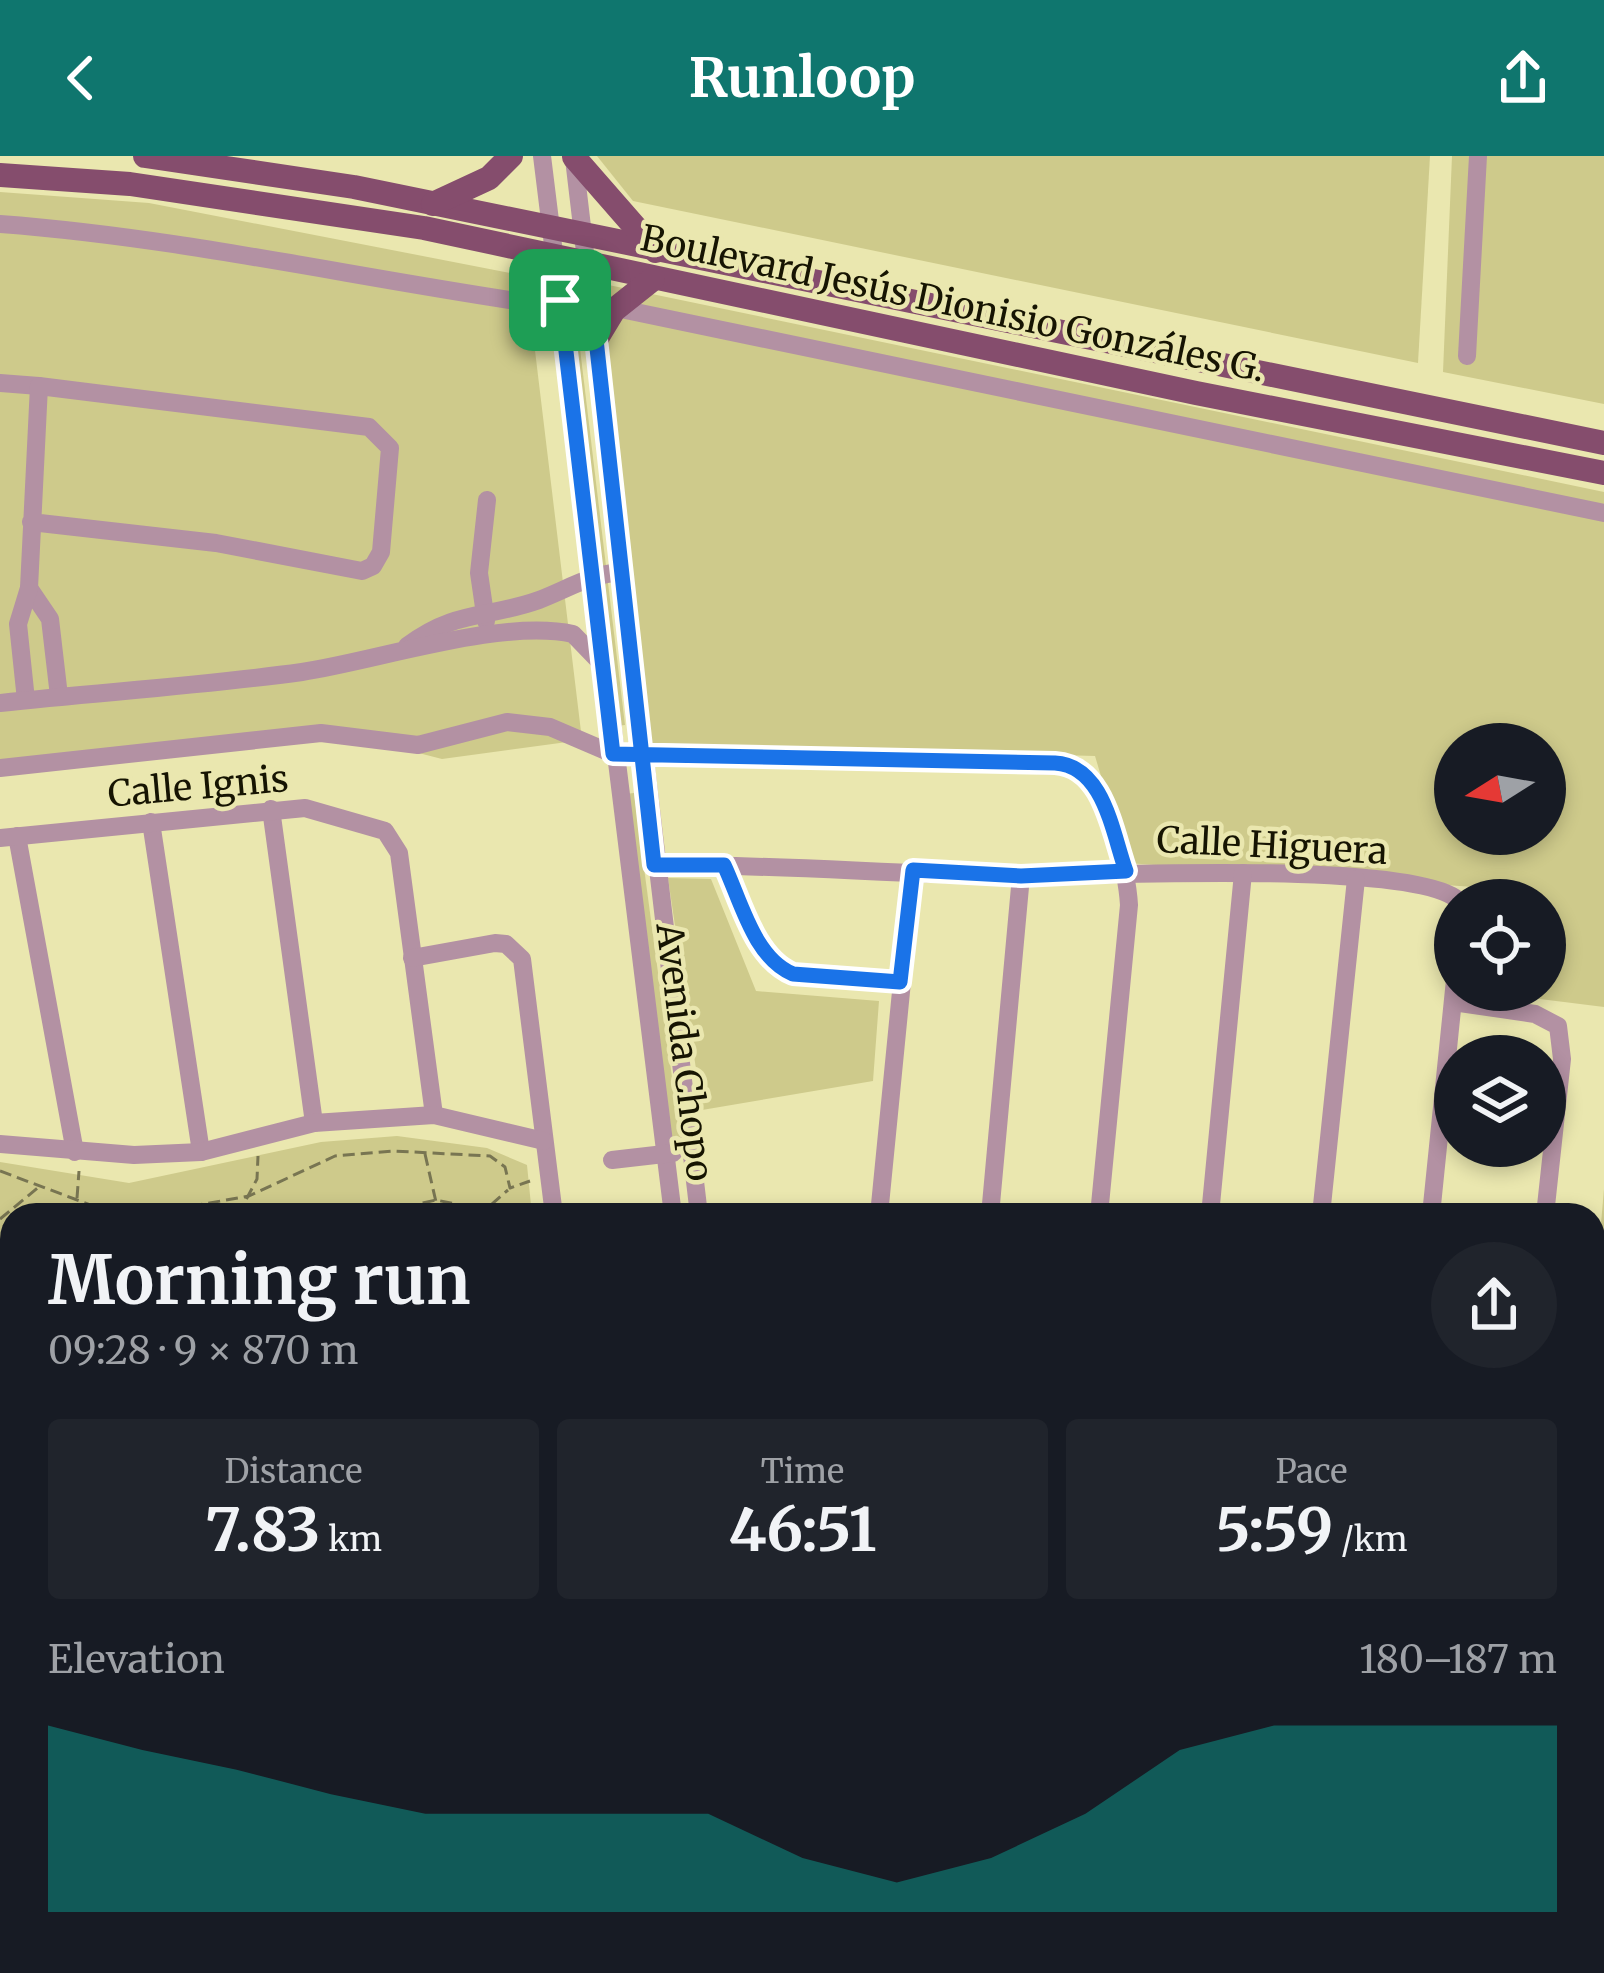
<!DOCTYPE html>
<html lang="en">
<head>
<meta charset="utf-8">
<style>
  body { margin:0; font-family:Merriweather,serif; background:#20242c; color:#f1f3f6; height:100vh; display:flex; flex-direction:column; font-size:45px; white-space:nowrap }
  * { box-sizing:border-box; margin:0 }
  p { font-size:39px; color:#9ea1a6 }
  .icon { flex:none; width:66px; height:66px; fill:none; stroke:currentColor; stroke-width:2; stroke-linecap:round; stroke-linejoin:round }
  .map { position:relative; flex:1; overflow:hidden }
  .details { position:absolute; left:0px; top:1047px; width:1605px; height:771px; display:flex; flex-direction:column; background:#171b24; border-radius:36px 36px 0 0; box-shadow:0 6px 18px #0003 }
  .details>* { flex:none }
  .needle { width:78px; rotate:259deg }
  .fabs { position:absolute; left:1434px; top:567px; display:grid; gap:24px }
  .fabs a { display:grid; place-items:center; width:132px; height:132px; border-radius:50%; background:#171b24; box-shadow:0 6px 18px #0003; font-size:60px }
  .pin { position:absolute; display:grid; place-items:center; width:102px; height:102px; color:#fff; margin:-51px; border-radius:24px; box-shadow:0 6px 18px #0006 }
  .round { display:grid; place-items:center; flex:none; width:126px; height:126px; border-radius:63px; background:#20242c }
  .headline { display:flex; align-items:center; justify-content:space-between; height:204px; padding:0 48px }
  h1 { font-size:66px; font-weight:700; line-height:90px }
  .metrics { display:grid; grid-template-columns:repeat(3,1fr); gap:18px; height:204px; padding:12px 48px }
  .metrics div { display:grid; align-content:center; border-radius:12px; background:#20242c; text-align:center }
  .metrics b { font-size:60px; font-weight:700 }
  .metrics small { font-size:33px; font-weight:400 }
  .metrics p { font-size:33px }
  .chart { height:336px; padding:24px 48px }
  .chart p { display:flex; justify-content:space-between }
  .chart svg { width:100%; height:216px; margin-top:12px; fill:#0f766e; opacity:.7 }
  header { display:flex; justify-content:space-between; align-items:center; height:156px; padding:0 48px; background:#0f766e; color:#fff; font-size:54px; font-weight:700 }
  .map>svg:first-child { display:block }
  .green { fill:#ceca8b; fill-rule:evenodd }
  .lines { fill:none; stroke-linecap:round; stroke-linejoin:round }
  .path { stroke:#787552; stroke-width:3; stroke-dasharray:12 6; stroke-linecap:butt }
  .minor { stroke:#b391a3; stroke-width:18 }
  .major { stroke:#854d6d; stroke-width:24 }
  .route-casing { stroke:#fff; stroke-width:24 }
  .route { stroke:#1a73e8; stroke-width:15 }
  .labels { text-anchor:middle; stroke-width:9; stroke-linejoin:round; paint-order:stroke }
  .street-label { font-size:36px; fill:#161402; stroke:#eae7af }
</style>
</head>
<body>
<header><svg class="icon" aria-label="back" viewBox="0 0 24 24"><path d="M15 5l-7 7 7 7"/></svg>Runloop<svg class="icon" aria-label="share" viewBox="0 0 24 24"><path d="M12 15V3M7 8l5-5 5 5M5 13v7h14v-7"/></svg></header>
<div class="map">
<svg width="1604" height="1817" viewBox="0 0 1604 1817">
  <rect width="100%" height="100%" fill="#eae7af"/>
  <g class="green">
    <path d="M597,0H1430L1418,207L633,45Z"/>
    <path d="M1452,0H1604V248L1443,216Z"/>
    <path d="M0,36L149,47L526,120L582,584L442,603L333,575L0,604Z"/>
    <path d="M594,126L1604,336V851L1467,834H1545V744H1474V731L1127,707L1095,600L647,587ZM1455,588H1545V678H1455Z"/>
    <path d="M566,159H576L625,569L616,570Z"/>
    <path d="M634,637L680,981L670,982L625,638Z"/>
    <path d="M668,722L711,723L756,835L879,845L873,925L702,954Z"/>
    <path d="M397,980L487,992L527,1009L532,1059H12V1109L0,1108V1006L129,1027L321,986Z"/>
    <path d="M1604,1033V1368L1593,1366V1160Z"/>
    <path d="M452,1806H613L611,1817H455Z"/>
  </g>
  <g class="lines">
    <g class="path">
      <path d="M425,998L439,1059"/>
      <path d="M0,1015L96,1051L153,1057L249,1040L335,1000L394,995L490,1000L505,1011L510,1032L530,1025"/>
      <path d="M77,1042L79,1015"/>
      <path d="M21,1059H27"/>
      <path d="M238,1059L257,1023L258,1000"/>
      <path d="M370,1059L436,1044L485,1054L508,1034"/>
      <path d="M0,1063L40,1030"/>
    </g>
    <g class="minor">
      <path d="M542,0L673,1059"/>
      <path d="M574,3L699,1059"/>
      <path d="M0,68C172,81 339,118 510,144C536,148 565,145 592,147L1604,357"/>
      <path d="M1467,200L1478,0"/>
      <path d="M0,227L39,230"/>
      <path d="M29,432L50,463L59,540"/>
      <path d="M486,465L479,417L487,344"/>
      <path d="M407,490C457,453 486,463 539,444C568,433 588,419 620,416"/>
      <path d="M26,544L18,468L29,432L39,230L369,271L390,292L381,396L373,410L362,415L216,387L31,366"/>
      <path d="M0,547C100,536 202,530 302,516C376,505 502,462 573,478L600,506"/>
      <path d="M0,612L321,577L418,589L507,566L550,571L613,598L1076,610C1108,628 1127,714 1129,749L1099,1059"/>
      <path d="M271,653L314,967"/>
      <path d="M151,666L201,996"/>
      <path d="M17,680L75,996"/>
      <path d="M0,682L305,652L385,675L399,697L434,959"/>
      <path d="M654,709C777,708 899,719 1021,720C1096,720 1412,704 1458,744"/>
      <path d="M724,709C741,745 754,801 793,818L900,826"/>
      <path d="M412,802L495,787L506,788L522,803L554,1059"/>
      <path d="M1453,846L1535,858L1558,870L1562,903L1545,1059"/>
      <path d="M0,988L134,999L201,996L314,967L434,959L544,985"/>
      <path d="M612,1004L673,997"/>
      <path d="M879,1059L913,714"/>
      <path d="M990,1059L1021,720"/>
      <path d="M1210,1059L1243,717"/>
      <path d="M1321,1059L1356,723"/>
      <path d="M1431,1059L1455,824"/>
      <path d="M0,1115L12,1116"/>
      <path d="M0,1333L12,1417"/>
      <path d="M1593,1370H1604"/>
      <path d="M1593,1390L1604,1391"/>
      <path d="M0,1496H12"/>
      <path d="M101,1806L103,1817"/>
      <path d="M214,1806L216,1817"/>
      <path d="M327,1806L330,1817"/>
      <path d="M440,1806L443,1817"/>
      <path d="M623,1817L625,1806"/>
      <path d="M650,1817L652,1806"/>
      <path d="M770,1817L773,1806"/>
      <path d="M894,1817L896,1806"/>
      <path d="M1010,1817L1013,1806"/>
      <path d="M1127,1817L1130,1806"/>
      <path d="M1247,1817L1249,1806"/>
      <path d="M1364,1817L1366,1806"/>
      <path d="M1482,1817L1484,1806"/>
    </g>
    <g class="major">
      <path d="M145,0L354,31L1604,287"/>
      <path d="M574,1L656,95"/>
      <path d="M0,19L130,28L424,72L1196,237L1604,317"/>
      <path d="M433,48L489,22L511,0"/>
      <path d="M597,182L614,154L653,123"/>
    </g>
  </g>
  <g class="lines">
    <g class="route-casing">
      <path id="route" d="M560,144L592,147L654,709H724C741,745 754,802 793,818L900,826L913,714L1021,720L1126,715C1112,676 1104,610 1055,607C908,604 760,601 613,598L560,144"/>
    </g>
    <use href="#route" class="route"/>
  </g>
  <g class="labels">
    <g class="street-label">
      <text transform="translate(953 147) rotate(12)" y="13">Boulevard Jesús Dionisio Gonzáles G.</text>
      <text transform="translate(198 630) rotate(-5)" y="13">Calle Ignis</text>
      <text transform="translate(1272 689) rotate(3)" y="13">Calle Higuera</text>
      <text transform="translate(685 896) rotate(83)" y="13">Avenida Chopo</text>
    </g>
  </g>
</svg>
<div class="fabs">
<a><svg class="needle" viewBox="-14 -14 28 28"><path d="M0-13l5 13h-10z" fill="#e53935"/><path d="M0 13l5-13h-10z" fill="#9ea1a6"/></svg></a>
<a><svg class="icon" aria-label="locate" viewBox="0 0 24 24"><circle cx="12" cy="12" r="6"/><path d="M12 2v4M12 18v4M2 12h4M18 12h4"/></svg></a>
<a><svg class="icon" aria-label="layers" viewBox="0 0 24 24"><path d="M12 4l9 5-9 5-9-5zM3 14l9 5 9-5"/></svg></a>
</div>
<div class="pin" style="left:560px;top:144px;background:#1e9e55"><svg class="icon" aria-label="arrive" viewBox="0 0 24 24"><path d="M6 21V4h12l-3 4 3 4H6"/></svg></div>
<section class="details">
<div class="headline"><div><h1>Morning run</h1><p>09:28 · 9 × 870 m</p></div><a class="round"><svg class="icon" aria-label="share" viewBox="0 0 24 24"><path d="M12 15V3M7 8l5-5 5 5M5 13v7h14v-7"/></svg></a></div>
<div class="metrics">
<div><p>Distance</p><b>7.83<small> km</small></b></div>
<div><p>Time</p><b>46:51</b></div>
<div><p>Pace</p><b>5:59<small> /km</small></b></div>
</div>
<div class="chart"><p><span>Elevation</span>180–187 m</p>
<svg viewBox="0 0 160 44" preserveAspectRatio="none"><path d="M0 44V6L10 11L20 15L30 20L40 24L50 24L60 24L70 24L80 33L90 38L100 33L110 24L120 11L130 6L140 6L150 6L160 6V44z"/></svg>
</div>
</section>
</div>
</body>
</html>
